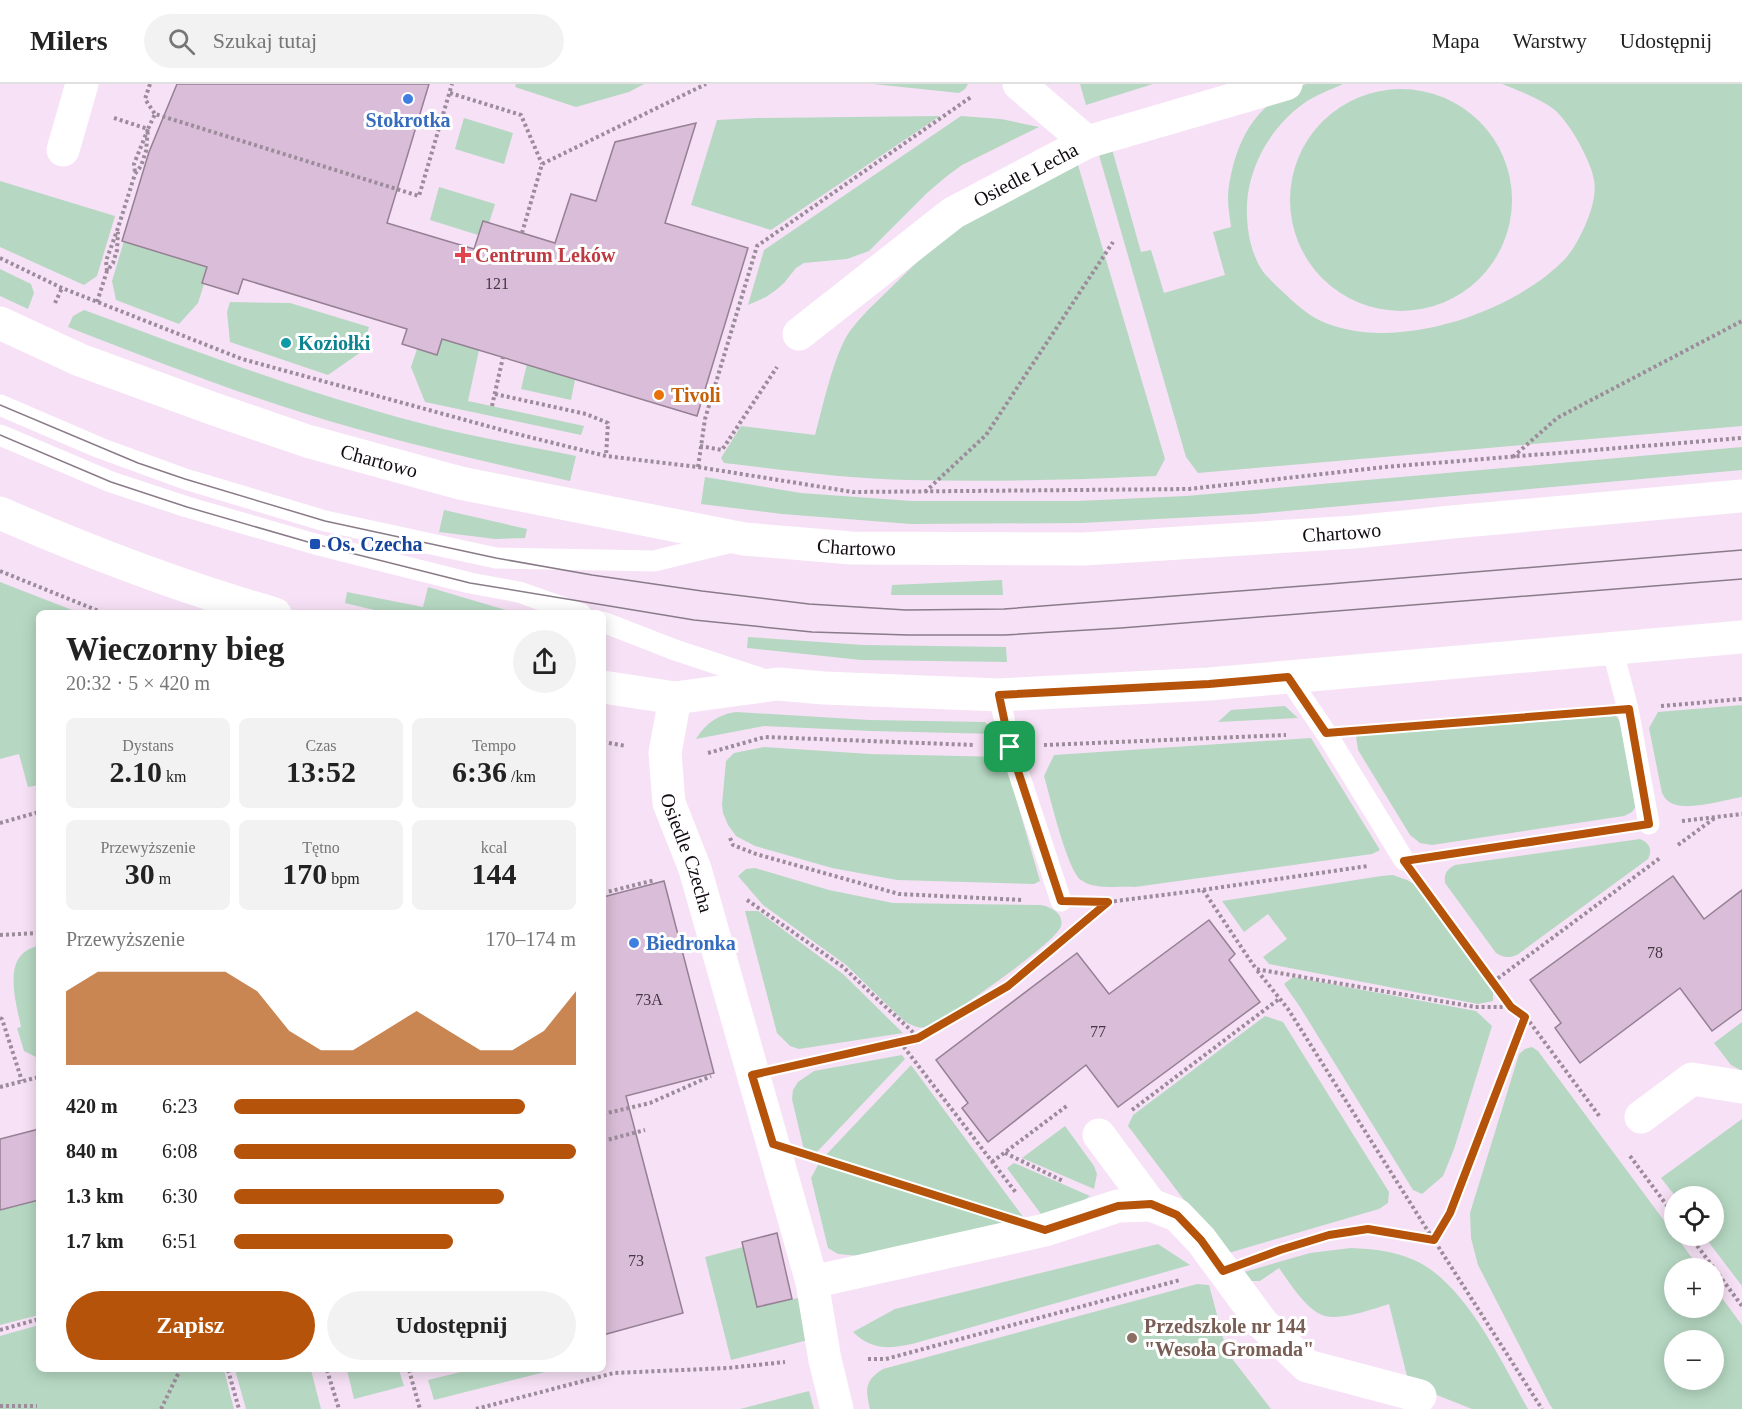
<!DOCTYPE html>
<html lang="pl">
<head>
<meta charset="utf-8">
<style>
  body { margin:0; font-family:Georgia,serif; background:#f2f2f2; color:#222; height:100vh; display:flex; flex-direction:column; font-size:22px; white-space:nowrap }
  * { box-sizing:border-box; margin:0 }
  p { font-size:20px; color:#767676 }
  .icon { flex:none; width:33px; height:33px; fill:none; stroke:currentColor; stroke-width:2; stroke-linecap:round; stroke-linejoin:round }
  .map { position:relative; flex:1; overflow:hidden }
  .panel { position:absolute; left:36px; top:526px; width:570px; height:762px; display:flex; flex-direction:column; background:#fff; border-radius:9px; box-shadow:0 3px 15px #0003 }
  .panel>* { flex:none }
  .fabs { position:absolute; left:1664px; top:1102px; display:grid; gap:12px }
  .fabs a { display:grid; place-items:center; width:60px; height:60px; border-radius:50%; background:#fff; box-shadow:0 3px 15px #0003; font-size:30px }
  .pin { position:absolute; display:grid; place-items:center; width:51px; height:51px; color:#fff; margin:-26px; border-radius:12px; box-shadow:0 3px 9px #0006 }
  .round { display:grid; place-items:center; flex:none; width:63px; height:63px; border-radius:32px; background:#f2f2f2 }
  .summary { display:flex; align-items:center; justify-content:space-between; height:102px; padding:0 30px }
  h1 { font-size:33px; font-weight:700; line-height:45px }
  .metrics { display:grid; grid-template-columns:repeat(3,1fr); gap:9px; height:102px; padding:6px 30px }
  .metrics div { display:grid; align-content:center; border-radius:9px; background:#f2f2f2; text-align:center }
  .metrics b { font-size:30px; font-weight:700 }
  .metrics small { font-size:16px; font-weight:400 }
  .metrics p { font-size:16px }
  .chart { height:168px; padding:12px 30px }
  .chart p { display:flex; justify-content:space-between }
  .chart svg { width:100%; height:108px; margin-top:6px; fill:#b45309; opacity:.7 }
  .action { display:flex; gap:12px; margin-top:auto; padding:12px 30px }
  .action a { flex:1; height:69px; border-radius:36px; background:#b45309; color:#fff; font-size:24px; font-weight:700; line-height:69px; text-align:center }
  .action a+a { background:#f2f2f2; color:#222 }
  ul { padding:0 30px; list-style:none; font-size:20px }
  li { display:grid; grid-template-columns:96px 72px 1fr; align-items:center; height:45px }
  li i { height:15px; border-radius:8px; background:#b45309 }
  header { display:flex; align-items:center; gap:36px; box-sizing:border-box; height:84px; padding:0 30px; background:#fff; border-bottom:2px solid #e0e0e0 }
  header strong { font-size:28px }
  nav { display:flex; gap:33px; margin-inline-start:auto; font-size:21px }
  .search { width:420px; height:54px; background:#f2f2f2; display:flex; align-items:center; gap:15px; box-sizing:border-box; padding:0 21px; border-radius:33px; color:#767676; font-size:22px }
  .map>svg:first-child { display:block }
  .green { fill:#b6d8c2; fill-rule:evenodd }
  .building { fill:#dabdd8; stroke:#958094; stroke-width:1.5 }
  .lines { fill:none; stroke-linecap:round; stroke-linejoin:round }
  .path { stroke:#9c8c9b; stroke-width:4; stroke-dasharray:3 3; stroke-linecap:butt }
  .lane { stroke:#fff; stroke-width:21 }
  .street { stroke:#fff; stroke-width:33 }
  .secondary { stroke:#fff; stroke-width:33 }
  .tram { stroke:#8a7b89; stroke-width:1.5 }
  .route-casing { stroke:#fff; stroke-width:12 }
  .route { stroke:#b45309; stroke-width:8 }
  .shop-dot { fill:#3f7fe0; stroke:#fff; stroke-width:2 }
  .health-dot { fill:#e0444e; stroke:#fff; stroke-width:2 }
  .culture-dot { fill:#0f9aa8; stroke:#fff; stroke-width:2 }
  .food-dot { fill:#e8710a; stroke:#fff; stroke-width:2 }
  .transit-dot { fill:#1a4fb4; stroke:#fff; stroke-width:2 }
  .education-dot { fill:#8d6e63; stroke:#fff; stroke-width:2 }
  .labels { text-anchor:middle; stroke-width:6; stroke-linejoin:round; paint-order:stroke }
  .number-label { font-size:16px; fill:#433743 }
  .shop-label { font-size:20px; font-weight:bold; fill:#366cbe; stroke:#fff }
  .street-label { font-size:20px; fill:#110a11; stroke:#fff }
  .health-label { font-size:20px; font-weight:bold; fill:#be3a42; stroke:#fff; text-anchor:start }
  .culture-label { font-size:20px; font-weight:bold; fill:#0d838f; stroke:#fff; text-anchor:start }
  .food-label { font-size:20px; font-weight:bold; fill:#c56008; stroke:#fff; text-anchor:start }
  .transit-label { font-size:20px; font-weight:bold; fill:#164399; stroke:#fff; text-anchor:start }
  .education-label { font-size:20px; font-weight:bold; fill:#785e54; stroke:#fff; text-anchor:start }
</style>
</head>
<body>
<header>
<strong>Milers</strong>
<div class="search"><svg class="icon" aria-label="search" viewBox="0 0 24 24"><circle cx="10" cy="10" r="6"/><path d="M15 15l6 6"/></svg>Szukaj tutaj</div>
<nav><a>Mapa</a><a>Warstwy</a><a>Udostępnij</a></nav>
</header>
<div class="map">
<svg width="1742" height="1325" viewBox="0 0 1742 1325">
  <rect width="100%" height="100%" fill="#f7e1f6"/>
  <g class="green">
    <path d="M516,0H644L629,8L576,23L515,3Z"/>
    <path d="M873,0H968L965,5L959,9Z"/>
    <path d="M1080,0H1153L1086,21Z"/>
    <path d="M1306,0H1343C1330,6 1315,11 1303,20C1272,42 1249,81 1247,120C1246,142 1250,170 1264,189C1270,196 1277,202 1283,208C1292,217 1308,231 1319,236C1391,271 1512,230 1565,175C1573,166 1579,155 1584,144C1591,129 1598,108 1593,92C1592,86 1589,80 1587,75C1580,59 1570,42 1558,29C1547,17 1517,6 1502,0H1742V342L1198,389L1186,373L1099,71L1112,65L1141,168L1151,166L1164,209L1225,191L1213,148L1231,143C1230,134 1228,124 1228,115C1228,103 1231,90 1234,78C1246,38 1266,15 1306,0Z"/>
    <circle cx="1401" cy="116" r="111"/>
    <path d="M940,32L771,146L691,121L717,36L757,34Z"/>
    <path d="M961,32L1001,35L1039,43L962,81L947,92L927,109L869,167L847,175L804,179L796,184L784,199L776,206L766,213L748,221L764,166Z"/>
    <path d="M464,34L513,49L504,80L455,65Z"/>
    <path d="M1078,81L1165,375L1156,392C1074,396 992,398 910,396C848,395 785,386 724,379L721,374L741,342L815,351C823,321 831,284 844,257C850,245 859,236 867,227L953,143Z"/>
    <path d="M0,97L115,132L97,192L84,201L0,163Z"/>
    <path d="M439,103L495,120L489,139L483,137L478,151L430,136Z"/>
    <path d="M124,157L207,183L203,198L204,200L198,219L179,240L116,216L112,197Z"/>
    <path d="M0,185L31,200L34,209L28,225L0,212Z"/>
    <path d="M230,218L290,219L369,243L361,268L328,291L230,258L227,228Z"/>
    <path d="M84,226C195,267 306,309 420,339C471,353 524,361 576,372L570,397C479,376 388,356 300,328C221,303 145,273 68,243L73,232Z"/>
    <path d="M442,255L479,266L468,317L584,342L581,351L425,318L411,283L417,265L437,270Z"/>
    <path d="M527,280L575,296L571,316L521,305Z"/>
    <path d="M1742,363V386L1253,430L1082,439L911,440L782,430L701,420L705,393L801,409L912,417H1077L1186,412Z"/>
    <path d="M444,426L527,445L525,454L495,455L439,448Z"/>
    <path d="M1002,496L1003,511H891L892,501Z"/>
    <path d="M0,498L80,529L39,530V701L28,703L19,670L0,675Z"/>
    <path d="M428,503L516,529H387L345,519L347,508L423,523Z"/>
    <path d="M748,553L863,561L1006,563L1007,578L861,576L747,564Z"/>
    <path d="M1742,621V713C1724,716 1682,729 1668,717C1665,715 1664,712 1662,709L1649,644L1658,628Z"/>
    <path d="M1285,622L1298,634L1218,638L1231,626Z"/>
    <path d="M736,628L870,636L985,638L997,650L871,647L764,642L696,655C706,639 717,631 736,628Z"/>
    <path d="M1616,632L1627,647L1637,721L1632,728L1624,732L1432,761L1420,759L1410,751L1358,666L1356,652Z"/>
    <path d="M1311,654L1380,766L1372,770L1135,803C1120,802 1094,806 1081,796C1067,786 1050,712 1044,692L1054,671Z"/>
    <path d="M764,663L870,670L1004,673L1040,797L1034,800L897,796L832,784L755,762L736,752L728,741L723,729L722,720L726,677L734,669Z"/>
    <path d="M1640,755C1649,759 1653,765 1648,775L1517,871C1509,874 1504,874 1496,869L1445,799C1444,790 1446,786 1455,781Z"/>
    <path d="M755,784L829,806L893,819L1041,821C1051,823 1064,829 1061,842C1057,858 962,922 944,935C928,945 921,947 904,937L846,881L763,821L738,792L746,785Z"/>
    <path d="M1393,791L1407,796L1419,803L1493,906V917L1478,920L1269,880L1263,873L1287,855L1268,830L1244,848L1222,817L1381,792Z"/>
    <path d="M745,827H758L843,890L903,949L799,965L790,962L777,949Z"/>
    <path d="M39,861V972L36,973L24,967L17,944L21,943C17,922 4,881 26,867C30,864 35,863 39,861Z"/>
    <path d="M1293,893L1476,927L1492,942L1454,1065L1443,1092L1422,1110L1413,1106L1300,923L1284,900Z"/>
    <path d="M1265,932L1283,938L1389,1108L1388,1119L1379,1125L1225,1170L1128,1042L1133,1031Z"/>
    <path d="M1742,938V987L1731,981L1714,959Z"/>
    <path d="M1532,963L1538,967L1674,1150V1152H1676L1700,1185H1674V1224H1713V1202L1742,1241V1325H1553L1550,1321L1478,1181L1471,1154L1470,1129L1519,970L1525,965ZM1674,1257H1713V1296H1674Z"/>
    <path d="M902,971L905,975L816,1069L804,1066L792,1015L793,1006L798,998L814,987Z"/>
    <path d="M911,981L1024,1134H1021L824,1073Z"/>
    <path d="M1742,1035V1202L1704,1152H1713V1113H1676L1661,1094Z"/>
    <path d="M1065,1042L1094,1082L1097,1090L1094,1105L1022,1074Z"/>
    <path d="M819,1079L1007,1138L860,1172L838,1170L828,1164L811,1094Z"/>
    <path d="M1014,1079L1090,1112L1080,1119L1041,1130L1007,1084Z"/>
    <path d="M39,1116V1231L0,1241V1126Z"/>
    <path d="M1158,1160L1190,1181L912,1260C887,1265 872,1266 853,1248L895,1225Z"/>
    <path d="M743,1163L757,1223L798,1214L808,1256L731,1276L705,1173Z"/>
    <path d="M1351,1164C1373,1165 1394,1167 1414,1176C1465,1198 1502,1279 1528,1325H1472L1409,1300L1389,1220C1373,1225 1335,1239 1320,1230C1304,1222 1289,1198 1279,1184L1260,1197H1246L1241,1189L1310,1169Z"/>
    <path d="M1197,1200L1209,1201L1227,1268L1271,1325H870C865,1305 865,1296 883,1285Z"/>
    <path d="M39,1241V1286H224L234,1325H0V1252Z"/>
    <path d="M235,1286H311L321,1325H246Z"/>
    <path d="M347,1286H399L404,1302L354,1315Z"/>
    <path d="M469,1286H553L434,1316L428,1296Z"/>
    <path d="M809,1307L814,1325H740Z"/>
  </g>
  <g class="building">
    <path d="M177,0H429L387,139L474,165L483,137L555,159L571,110L596,117L615,58L696,39L665,139L748,164L697,332L442,255L437,271L402,260L407,245L243,195L238,210L202,199L207,183L122,157L149,68Z"/>
    <path d="M1673,792L1704,835L1742,806V925L1712,947L1680,904L1580,979L1555,944L1561,939L1530,896Z"/>
    <path d="M664,797L714,989L626,1012L683,1229L603,1251V813Z"/>
    <path d="M1209,836L1235,870L1229,876L1260,918L1118,1023L1086,981L988,1058L962,1024L968,1019L936,976L1077,869L1109,910Z"/>
    <path d="M39,1045V1116L0,1126V1055Z"/>
    <path d="M777,1149L792,1215L757,1223L742,1158Z"/>
  </g>
  <g class="lines">
    <g class="path">
      <path d="M150,0L145,15L155,30"/>
      <path d="M450,9L521,31L542,80"/>
      <path d="M114,34L148,45L134,80L135,89"/>
      <path d="M522,149L542,80L706,0"/>
      <path d="M0,174L62,204L242,275L513,349L606,372L698,383L853,408L1189,405L1385,383L1742,354"/>
      <path d="M107,187L106,177L118,144L135,90L141,82L146,67L148,45L155,30L419,112L452,0"/>
      <path d="M97,218L107,187L113,179L117,166L118,148"/>
      <path d="M55,219L62,204"/>
      <path d="M495,310L586,330L608,339L606,372"/>
      <path d="M492,322L503,273"/>
      <path d="M700,362L722,366L777,283"/>
      <path d="M1513,373L1557,334L1742,237"/>
      <path d="M698,383L705,335L757,162L971,13"/>
      <path d="M925,408L986,351L1113,158"/>
      <path d="M0,487L106,530"/>
      <path d="M1661,622L1742,615"/>
      <path d="M1365,646L1594,628"/>
      <path d="M603,658L626,662"/>
      <path d="M1044,661L1286,651"/>
      <path d="M708,669L765,653L974,661"/>
      <path d="M1682,737L1742,730"/>
      <path d="M0,739L39,728"/>
      <path d="M730,754L733,761L756,770L899,810L1023,816"/>
      <path d="M1678,761L1716,733"/>
      <path d="M1438,771L1615,745"/>
      <path d="M1424,804L1511,923L1525,933L1451,1129L1434,1156L1542,1325"/>
      <path d="M1203,806L1256,885"/>
      <path d="M603,809L655,796"/>
      <path d="M747,816L843,883L918,953L1008,902L1067,852"/>
      <path d="M1096,818H1108L1202,806L1368,782"/>
      <path d="M1094,830L1108,818"/>
      <path d="M0,851L39,849"/>
      <path d="M1493,898L1660,774"/>
      <path d="M1526,933L1600,1033"/>
      <path d="M0,934L2,935L22,997"/>
      <path d="M900,958L1017,1110"/>
      <path d="M793,982L917,954"/>
      <path d="M0,1003L39,993"/>
      <path d="M1132,1026L1279,915"/>
      <path d="M603,1030L650,1019L711,992"/>
      <path d="M603,1057L645,1046"/>
      <path d="M1005,1069L1063,1097"/>
      <path d="M1630,1072L1674,1131"/>
      <path d="M820,1075L964,1121"/>
      <path d="M992,1078L1068,1021"/>
      <path d="M1690,1152L1742,1222"/>
      <path d="M1433,1155L1288,925L1256,885L1475,923H1511"/>
      <path d="M1265,1172L1329,1151L1368,1145L1434,1156"/>
      <path d="M0,1246L39,1235"/>
      <path d="M868,1275H886L1180,1196"/>
      <path d="M228,1286L239,1325"/>
      <path d="M327,1286L339,1325"/>
      <path d="M409,1286L420,1325"/>
      <path d="M0,1322H37"/>
      <path d="M161,1325L180,1286"/>
      <path d="M476,1325L614,1289L728,1284L785,1278"/>
    </g>
    <g class="lane">
      <path d="M0,321L100,364L185,395L325,437L496,474L654,477L732,458"/>
      <path d="M0,351L111,398L187,423L315,460L470,499L519,508L581,530"/>
      <path d="M603,538L675,566L769,597"/>
      <path d="M1612,564L1628,625L1649,740"/>
      <path d="M1288,593L1326,649L1404,776"/>
      <path d="M999,611L1010,663L1061,817"/>
    </g>
    <g class="street">
      <path d="M1019,0L1087,58"/>
      <path d="M63,66L82,0"/>
      <path id="s1" d="M799,250L953,129L1087,58L1286,0"/>
      <path id="s2" d="M675,614L665,669L669,719L695,785L812,1198L825,1276L837,1325"/>
      <path d="M1641,1033L1692,995L1742,1003"/>
      <path d="M1099,1051L1151,1121"/>
      <path d="M812,1198L1045,1146L1118,1122L1151,1121L1177,1131L1201,1156L1263,1240L1307,1282L1420,1312"/>
    </g>
    <g class="secondary">
      <path id="s3" d="M0,239L80,276L214,325L307,357L460,399L744,455L851,464L1084,465L1354,448L1452,438L1742,412"/>
      <path d="M0,429C89,468 181,503 275,530"/>
      <path d="M603,603L675,614L778,600L824,604L999,611L1209,600L1742,553"/>
    </g>
    <g class="tram">
      <path d="M0,321L138,379L185,395L325,437L496,474L592,491L702,507L809,520L906,526L1004,525L1329,500L1742,466"/>
      <path d="M0,351L111,398L187,423L315,460L470,499L694,536L812,548L908,551H1005L1121,544L1742,495"/>
    </g>
  </g>
  <g class="lines">
    <g class="route-casing">
      <path id="route" d="M1288,593L1326,649L1629,625L1649,740L1404,777L1511,923L1525,933L1450,1129L1434,1156L1368,1145L1329,1151L1280,1166L1223,1187L1201,1156L1177,1131L1151,1120L1118,1122L1045,1146L773,1060L752,991L918,954L1008,902L1108,818L1061,817L1010,663L999,611L1209,600Z"/>
    </g>
    <use href="#route" class="route"/>
  </g>
  <g class="shop-dot">
    <circle cx="408" cy="15" r="6"/>
    <circle cx="634" cy="859" r="6"/>
  </g>
  <path class="health-dot" d="M460 162h6v6h6v6h-6v6h-6v-6h-6v-6h6z"/>
  <circle class="culture-dot" cx="286" cy="259" r="6"/>
  <circle class="food-dot" cx="659" cy="311" r="6"/>
  <rect class="transit-dot" x="309" y="454" width="12" height="12" rx="3"/>
  <circle class="education-dot" cx="1132" cy="1254" r="6"/>
  <g class="labels">
    <g class="number-label">
      <text x="497" y="205">121</text>
      <text x="1655" y="874">78</text>
      <text x="649" y="921">73A</text>
      <text x="1098" y="953">77</text>
      <text x="636" y="1182">73</text>
    </g>
    <g class="shop-label">
      <text x="408" y="43">Stokrotka</text>
      <text x="646" y="866" text-anchor="start">Biedronka</text>
    </g>
    <g class="street-label">
      <text dy="7" stroke="none"><textPath href="#s1" startOffset="278">Osiedle Lecha</textPath></text>
      <text dy="7" stroke="none"><textPath href="#s3" startOffset="404">Chartowo</textPath></text>
      <text dy="7" stroke="none"><textPath href="#s3" startOffset="1376">Chartowo</textPath></text>
      <text dy="7" stroke="none"><textPath href="#s3" startOffset="890">Chartowo</textPath></text>
      <text dy="7" stroke="none"><textPath href="#s2" startOffset="159">Osiedle Czecha</textPath></text>
    </g>
    <g class="health-label">
      <text x="475" y="178">Centrum Leków</text>
    </g>
    <g class="culture-label">
      <text x="298" y="266">Koziołki</text>
    </g>
    <g class="food-label">
      <text x="671" y="318">Tivoli</text>
    </g>
    <g class="transit-label">
      <text x="327" y="467">Os. Czecha</text>
    </g>
    <g class="education-label">
      <text x="1144" y="1249">Przedszkole nr 144<tspan x="1144" dy="23">"Wesoła Gromada"</tspan></text>
    </g>
  </g>
</svg>
<div class="fabs">
<a><svg class="icon" aria-label="locate" viewBox="0 0 24 24"><circle cx="12" cy="12" r="6"/><path d="M12 2v4M12 18v4M2 12h4M18 12h4"/></svg></a>
<a>+</a>
<a>−</a>
</div>
<div class="pin" style="left:1010px;top:663px;background:#1e9e55"><svg class="icon" aria-label="arrive" viewBox="0 0 24 24"><path d="M6 21V4h12l-3 4 3 4H6"/></svg></div>
<section class="panel">
<div class="summary"><div><h1>Wieczorny bieg</h1><p>20:32 · 5 × 420 m</p></div><a class="round"><svg class="icon" aria-label="share" viewBox="0 0 24 24"><path d="M12 15V3M7 8l5-5 5 5M5 13v7h14v-7"/></svg></a></div>
<div class="metrics">
<div><p>Dystans</p><b>2.10<small> km</small></b></div>
<div><p>Czas</p><b>13:52</b></div>
<div><p>Tempo</p><b>6:36<small> /km</small></b></div>
</div>
<div class="metrics">
<div><p>Przewyższenie</p><b>30<small> m</small></b></div>
<div><p>Tętno</p><b>170<small> bpm</small></b></div>
<div><p>kcal</p><b>144</b></div>
</div>
<div class="chart"><p><span>Przewyższenie</span>170–174 m</p>
<svg viewBox="0 0 160 44" preserveAspectRatio="none"><path d="M0 44V14L10 6L20 6L30 6L40 6L50 6L60 14L70 30L80 38L90 38L100 30L110 22L120 30L130 38L140 38L150 30L160 14V44z"/></svg>
</div>
<ul>
<li><b>420 m</b>6:23<i style="width:85%"></i></li>
<li><b>840 m</b>6:08<i style="width:100%"></i></li>
<li><b>1.3 km</b>6:30<i style="width:79%"></i></li>
<li><b>1.7 km</b>6:51<i style="width:64%"></i></li>
</ul>
<div class="action"><a>Zapisz</a><a>Udostępnij</a></div>
</section>
</div>
</body>
</html>
